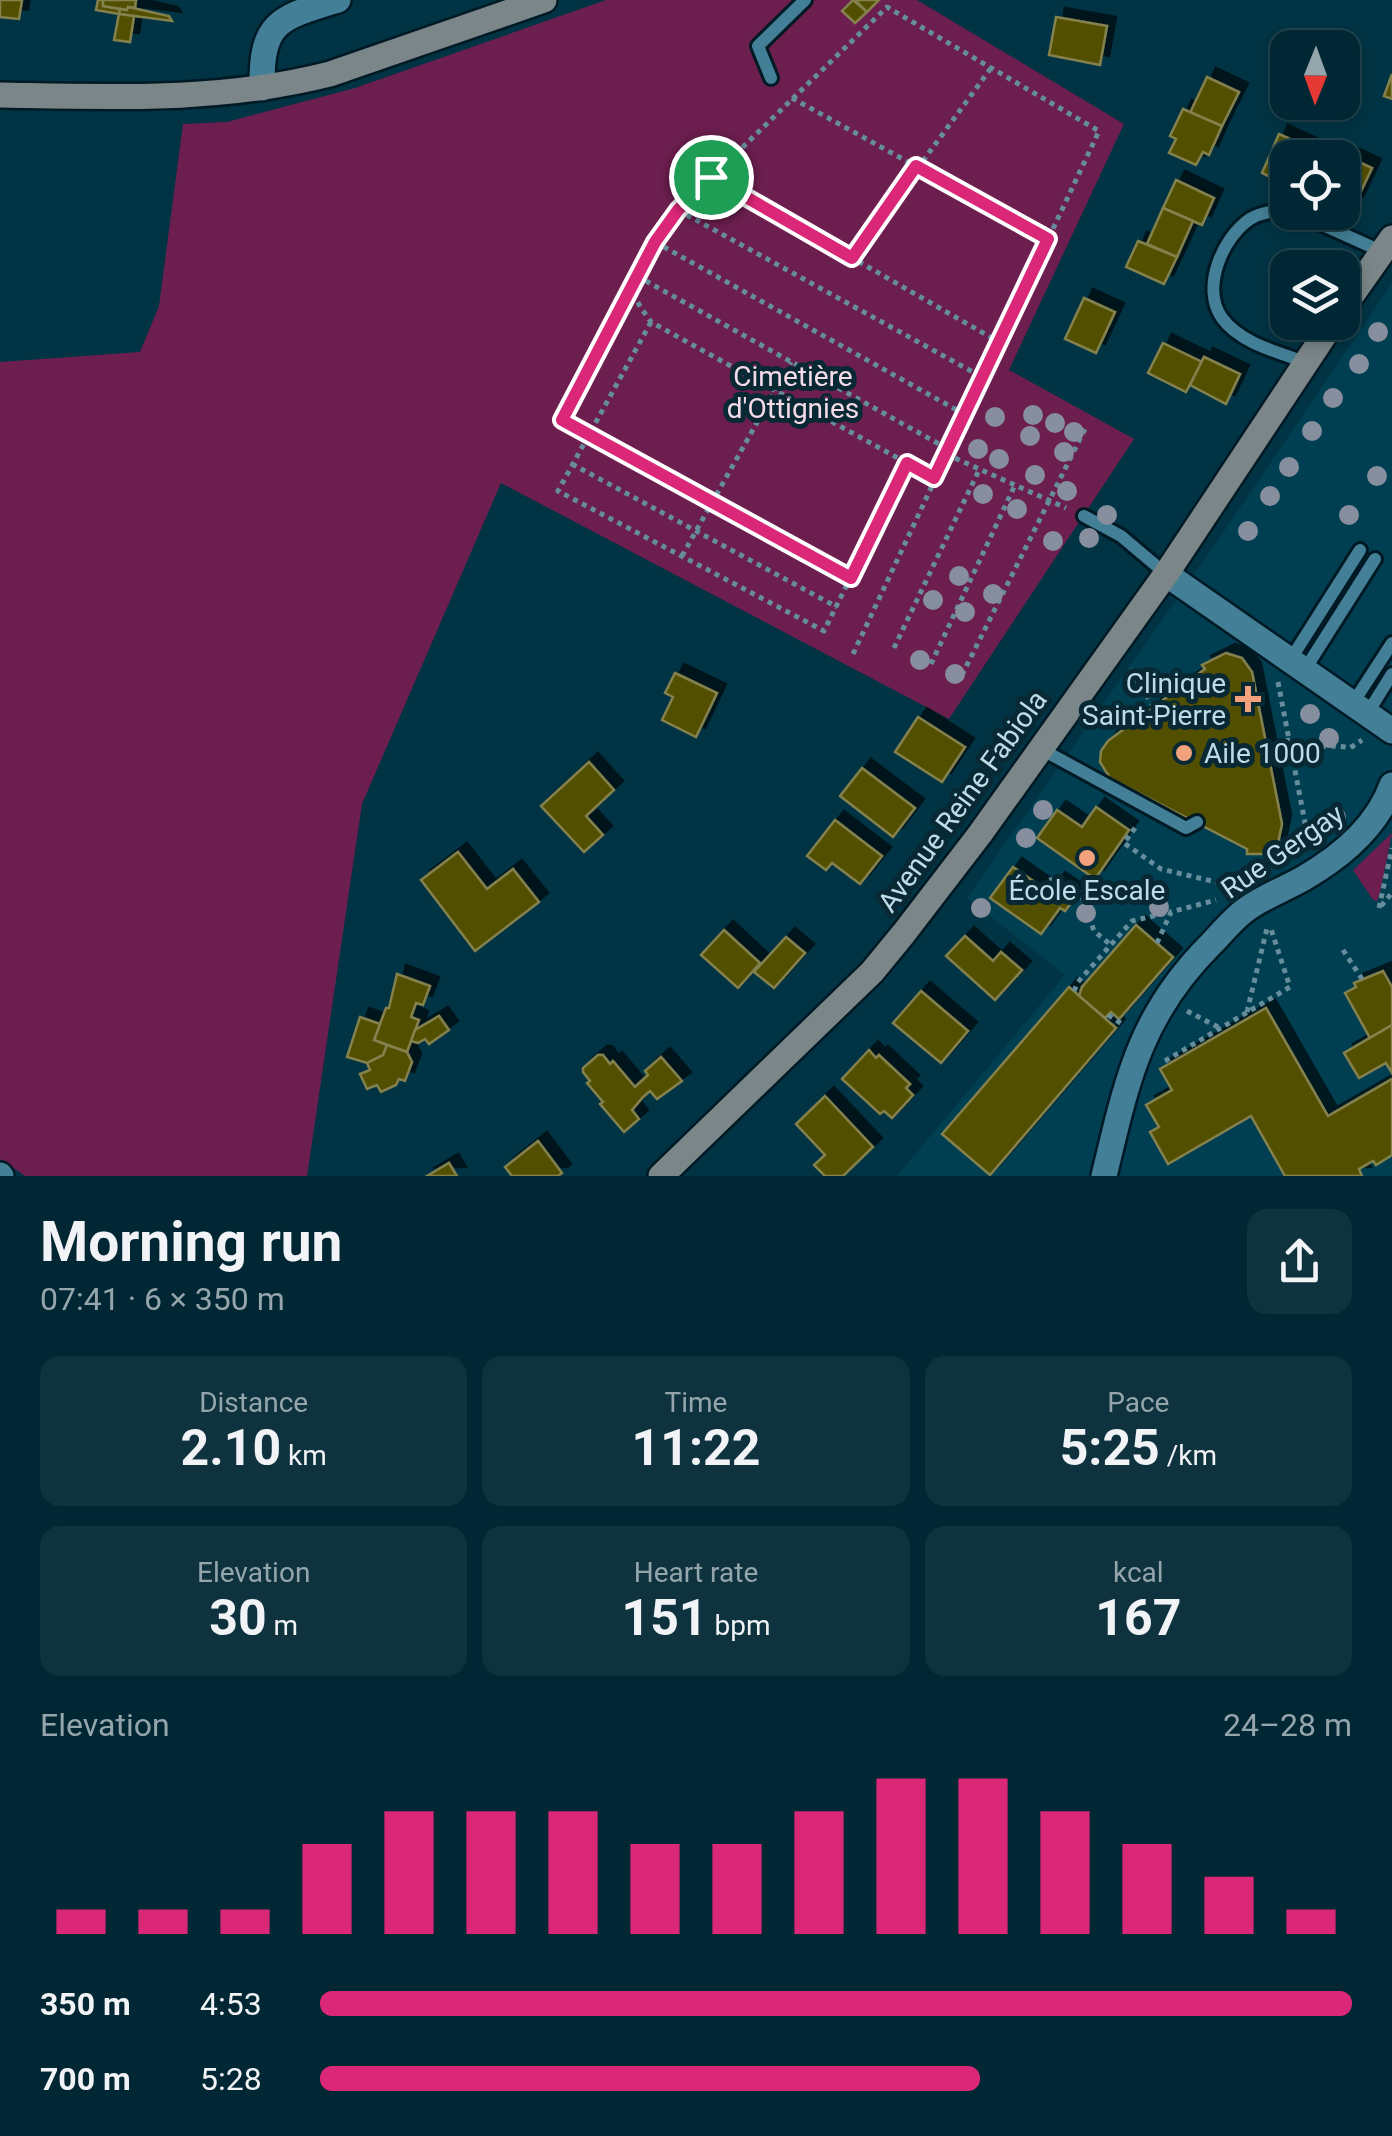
<!DOCTYPE html>
<html lang="en">
<head>
<meta charset="utf-8">
<style>
  body { margin:0; font-family:Roboto,sans-serif; background:#0e333f; color:#f1f3f6; height:100vh; display:flex; flex-direction:column; font-size:38px; white-space:nowrap }
  * { box-sizing:border-box; margin:0 }
  p { font-size:32px; color:#95a5ac }
  .icon { flex:none; width:55px; height:55px; fill:none; stroke:currentColor; stroke-width:2; stroke-linecap:round; stroke-linejoin:round }
  .map { position:relative; height:1176px; overflow:hidden }
  .details { display:flex; flex-direction:column; background:#002733; flex:1 }
  .details>* { flex:none }
  .needle { width:65px; rotate:181deg }
  .controls { position:absolute; left:1270px; top:30px; display:grid; gap:20px }
  .controls a { display:grid; place-items:center; width:90px; height:90px; border-radius:20px; background:#002733; box-shadow:0 5px 15px #0003,0 0 0 2px #22444e; font-size:50px }
  .pin { position:absolute; display:grid; place-items:center; width:85px; height:85px; color:#fff; margin:-42px; border:5px solid #fff; border-radius:50%; box-shadow:0 2px 10px #0007 }
  .round { display:grid; place-items:center; flex:none; width:105px; height:105px; border-radius:20px; background:#0e333f }
  .overview { display:flex; align-items:center; justify-content:space-between; height:170px; padding:0 40px }
  h1 { font-size:55px; font-weight:700; line-height:75px }
  .stats { display:grid; grid-template-columns:repeat(3,1fr); gap:15px; height:170px; padding:10px 40px }
  .stats div { display:grid; align-content:center; border-radius:20px; background:#0e333f; text-align:center }
  .stats b { font-size:50px; font-weight:700 }
  .stats small { font-size:28px; font-weight:400 }
  .stats p { font-size:28px }
  .chart { height:280px; padding:20px 40px }
  .chart p { display:flex; justify-content:space-between }
  .chart svg { width:100%; height:180px; margin-top:10px; stroke:#db2777; stroke-width:6 }
  ul { padding:0 40px; list-style:none; font-size:32px }
  li { display:grid; grid-template-columns:160px 120px 1fr; align-items:center; height:75px }
  li i { height:25px; border-radius:12px; background:#db2777 }
  .map>svg:first-child { display:block }
  .built { fill:#003f52 }
  .green { fill:#6c1e4f }
  .building { fill:#534f02; stroke:#84814e; stroke-width:2.5; filter:url(#shadow) }
  .lines { fill:none; stroke-linecap:round; stroke-linejoin:round }
  .lane-casing { stroke:#001a25; stroke-width:18 }
  .street-casing { stroke:#001a25; stroke-width:30 }
  .secondary-casing { stroke:#001a25; stroke-width:30 }
  .path { stroke:#658d9c; stroke-width:5; stroke-dasharray:5 5; stroke-linecap:butt }
  .lane { stroke:#437f96; stroke-width:12 }
  .street { stroke:#437f96; stroke-width:25 }
  .secondary { stroke:#7a8688; stroke-width:25 }
  .tree { fill:#878f9e }
  .route-casing { stroke:#fff; stroke-width:20 }
  .route { stroke:#db2777; stroke-width:12 }
  .poi-dot { fill:#f1a17c; stroke:#082934; stroke-width:4 }
  .labels { text-anchor:middle; stroke-width:10; stroke-linejoin:round; paint-order:stroke }
  .park-label { font-size:28px; fill:#f5dae8; stroke:#082934 }
  .poi-label { font-size:28px; fill:#bddbe8; stroke:#082934; text-anchor:end }
  .street-label { font-size:28px; fill:#bddbe8; stroke:#082934 }
</style>
</head>
<body>
<div class="map">
<svg width="1392" height="1176" viewBox="0 0 1392 1176">
  <defs>
    <filter id="shadow"><feDropShadow dx="9" dy="-9" stdDeviation="0" flood-color="#0009"/></filter>
  </defs>
  <rect width="100%" height="100%" fill="#003444"/>
  <path class="built" d="M1392,283V1176H897L1065,975L967,898L1219,539Z"/>
  <g class="green">
    <path d="M606,0H917L1124,124L1009,370L1134,439L949,719L501,483L362,804L307,1176H25L0,1159V362L140,352L159,306L183,124L227,122L355,88Z"/>
    <path d="M1392,833L1380,893L1377,901L1373,900L1353,870Z"/>
  </g>
  <g class="building">
    <path d="M0,0H22L19,19L0,17Z"/>
    <path d="M98,0H103V6L120,9L119,14L96,10Z"/>
    <path d="M103,0H136L135,8L128,7L127,10L103,6Z"/>
    <path d="M853,0L867,12L855,23L842,11Z"/>
    <path d="M855,0H879L867,12Z"/>
    <path d="M128,7L169,16L172,21L119,14L120,9L127,10Z"/>
    <path d="M119,14L134,16L130,42L114,40Z"/>
    <path d="M1056,17L1107,26L1100,65L1049,55Z"/>
    <path d="M1392,74V99L1384,96Z"/>
    <path d="M1207,77L1239,92L1222,126L1190,113Z"/>
    <path d="M1183,109L1222,126L1209,155L1203,152L1196,165L1169,153L1176,139L1170,136Z"/>
    <path d="M1279,134L1305,146L1300,158H1288L1287,185L1262,173Z"/>
    <path d="M1305,146L1330,158H1300Z"/>
    <path d="M1344,155L1372,168L1354,206L1342,201Z"/>
    <path d="M1176,180L1214,198L1202,225L1163,208Z"/>
    <path d="M1163,208L1193,221L1177,257L1147,244Z"/>
    <path d="M1138,241L1177,257L1164,284L1126,267Z"/>
    <path d="M1084,298L1115,312L1096,353L1065,339Z"/>
    <path d="M1163,343L1202,362L1186,392L1148,373Z"/>
    <path d="M1204,357L1240,374L1226,404L1190,385Z"/>
    <path d="M1226,653L1242,658L1252,672L1282,824L1278,843L1262,854H1247V849L1110,778L1100,762L1101,751L1108,741L1205,669L1202,665Z"/>
    <path d="M675,673L717,693L696,737L662,720L673,697L665,693Z"/>
    <path d="M918,717L965,747L942,782L895,752Z"/>
    <path d="M589,762L614,790L586,816L603,835L584,852L541,806Z"/>
    <path d="M862,768L915,808L893,837L840,796Z"/>
    <path d="M1096,807L1129,830L1095,879L1037,838L1057,810L1082,827Z"/>
    <path d="M835,820L882,856L860,884L832,863L826,870L807,856Z"/>
    <path d="M458,852L487,889L513,869L539,902L475,951L421,880Z"/>
    <path d="M1013,867L1049,892L1056,881L1077,895L1065,911L1060,908L1041,934L990,898Z"/>
    <path d="M1136,925L1173,957L1119,1019L1111,1012L1105,1018L1079,996L1082,987Z"/>
    <path d="M724,930L760,963L738,988L701,955Z"/>
    <path d="M965,936L993,961L1001,952L1022,970L995,1000L946,956Z"/>
    <path d="M786,937L805,953L774,988L754,972Z"/>
    <path d="M1383,971L1392,987V1025L1370,1038L1345,993L1356,987L1354,983Z"/>
    <path d="M397,974L430,986L423,1005L416,1003L411,1017L419,1020L407,1052L374,1040L386,1008H389Z"/>
    <path d="M1069,987L1116,1028L990,1175L942,1134Z"/>
    <path d="M921,991L968,1031L941,1063L893,1023Z"/>
    <path d="M1266,1008L1328,1116L1392,1079V1155L1376,1165L1373,1161L1359,1169L1362,1176H1285L1251,1116L1168,1164L1150,1132L1159,1127L1146,1105L1172,1090L1160,1069Z"/>
    <path d="M439,1016L449,1030L429,1044L425,1039L418,1043L411,1041L415,1030Z"/>
    <path d="M360,1017L380,1024L374,1040L387,1045L383,1055L367,1063L347,1057Z"/>
    <path d="M1392,1025V1073L1386,1063L1359,1078L1344,1053Z"/>
    <path d="M387,1045L407,1052L412,1062L405,1081L399,1079L396,1085L381,1092L377,1085L367,1089L360,1074L370,1070L367,1063L383,1055Z"/>
    <path d="M869,1050L876,1058L879,1055L910,1084L906,1088L913,1095L892,1118L884,1111L880,1114L842,1079Z"/>
    <path d="M598,1055H603L610,1064L613,1061L635,1087L648,1075L645,1071L661,1057L682,1081L657,1099L650,1091L643,1097L632,1110L639,1119L624,1132L600,1104L603,1102L587,1083L590,1081L583,1072V1068Z"/>
    <path d="M825,1096L873,1147L843,1176H825L814,1165L825,1155L796,1124Z"/>
    <path d="M538,1141L562,1173L558,1176H512L505,1167Z"/>
    <path d="M449,1163L457,1176H427Z"/>
  </g>
  <g class="lines">
    <g class="lane-casing">
      <g id="lane">
        <path d="M771,78L758,46L805,0"/>
        <path d="M1288,211C1273,211 1262,212 1250,219C1222,238 1201,288 1222,318C1240,343 1278,352 1305,362"/>
        <path d="M1294,212L1383,252"/>
        <path d="M1084,516L1121,536L1166,574"/>
        <path d="M1289,662L1360,550"/>
        <path d="M1304,671L1375,559"/>
        <path d="M1353,703L1392,643"/>
        <path d="M1367,714L1392,674"/>
        <path d="M1041,749L1186,828L1197,822"/>
      </g>
    </g>
    <g class="street-casing">
      <g id="street">
        <path d="M262,88C261,21 279,18 338,0"/>
        <path d="M1166,574L1392,731"/>
        <path d="M0,1175L1,1176"/>
        <path d="M1104,1176C1127,1081 1139,1016 1211,944C1222,933 1232,920 1244,911C1262,897 1285,889 1304,878C1342,856 1377,827 1392,785"/>
      </g>
    </g>
    <g class="secondary-casing">
      <g id="secondary">
        <path d="M0,95C113,97 220,102 330,74L544,0"/>
        <path d="M1342,309L1392,238"/>
        <path d="M661,1176L872,972L904,933L980,834L1166,574L1333,322"/>
      </g>
    </g>
    <g class="path">
      <path d="M792,98L1048,239"/>
      <path d="M711,177L999,342"/>
      <path d="M678,210L982,377"/>
      <path d="M655,242L964,414"/>
      <path d="M852,258L991,68"/>
      <path d="M637,276L948,449"/>
      <path d="M634,282L562,420L850,578"/>
      <path d="M651,322L558,491L824,631L907,463"/>
      <path d="M946,454L1066,508"/>
      <path d="M572,464L837,607"/>
      <path d="M682,556L791,362"/>
      <path d="M894,648L980,468"/>
      <path d="M853,654L1099,131L887,7L678,210C664,230 630,270 635,295C637,304 646,314 651,322L934,478"/>
      <path d="M931,664L1015,485"/>
      <path d="M1130,669L1154,707"/>
      <path d="M962,675L1087,425"/>
      <path d="M1278,682L1306,828L1314,841"/>
      <path d="M1266,745L1290,740"/>
      <path d="M1291,745C1313,750 1328,743 1350,748L1362,740"/>
      <path d="M1135,828L1124,843L1161,869L1233,886"/>
      <path d="M1049,880L1059,879L1081,894L1094,931L1111,945"/>
      <path d="M1381,906L1392,893"/>
      <path d="M1379,908L1392,848"/>
      <path d="M1157,943L1171,912L1216,900"/>
      <path d="M1343,950L1362,979"/>
      <path d="M1074,991L1078,982L1132,921L1171,912"/>
      <path d="M1187,1011L1220,1028"/>
      <path d="M1247,1012L1267,928"/>
      <path d="M1108,1015L1122,1024"/>
      <path d="M1165,1061L1290,987L1270,926"/>
    </g>
    <use href="#lane" class="lane"/>
    <use href="#street" class="street"/>
    <use href="#secondary" class="secondary"/>
  </g>
  <g class="tree">
    <circle cx="1378" cy="332" r="10"/>
    <circle cx="1359" cy="364" r="10"/>
    <circle cx="1333" cy="398" r="10"/>
    <circle cx="1033" cy="415" r="10"/>
    <circle cx="995" cy="417" r="10"/>
    <circle cx="1055" cy="423" r="10"/>
    <circle cx="1312" cy="431" r="10"/>
    <circle cx="1074" cy="432" r="10"/>
    <circle cx="1030" cy="436" r="10"/>
    <circle cx="978" cy="449" r="10"/>
    <circle cx="1064" cy="452" r="10"/>
    <circle cx="999" cy="459" r="10"/>
    <circle cx="1289" cy="467" r="10"/>
    <circle cx="1035" cy="475" r="10"/>
    <circle cx="1377" cy="476" r="10"/>
    <circle cx="1067" cy="491" r="10"/>
    <circle cx="983" cy="494" r="10"/>
    <circle cx="1270" cy="496" r="10"/>
    <circle cx="1017" cy="509" r="10"/>
    <circle cx="1107" cy="515" r="10"/>
    <circle cx="1349" cy="515" r="10"/>
    <circle cx="1248" cy="531" r="10"/>
    <circle cx="1089" cy="538" r="10"/>
    <circle cx="1053" cy="541" r="10"/>
    <circle cx="959" cy="576" r="10"/>
    <circle cx="993" cy="594" r="10"/>
    <circle cx="933" cy="600" r="10"/>
    <circle cx="965" cy="612" r="10"/>
    <circle cx="920" cy="660" r="10"/>
    <circle cx="955" cy="674" r="10"/>
    <circle cx="1310" cy="714" r="10"/>
    <circle cx="1329" cy="738" r="10"/>
    <circle cx="1043" cy="810" r="10"/>
    <circle cx="1336" cy="817" r="10"/>
    <circle cx="1026" cy="838" r="10"/>
    <circle cx="1159" cy="907" r="10"/>
    <circle cx="981" cy="908" r="10"/>
    <circle cx="1086" cy="913" r="10"/>
  </g>
  <g class="lines">
    <g class="route-casing">
      <path id="route" d="M916,166L1048,239L934,478L907,463L851,578L562,420L655,242L678,210L711,177L852,258Z"/>
    </g>
    <use href="#route" class="route"/>
  </g>
  <g class="poi-dot">
    <path d="M1243 684h10v10h10v10h-10v10h-10v-10h-10v-10h10z"/>
    <circle cx="1184" cy="753" r="10"/>
    <circle cx="1087" cy="858" r="10"/>
  </g>
  <g class="labels">
    <g class="park-label">
      <text x="793" y="386">Cimetière<tspan x="793" dy="32">d'Ottignies</tspan></text>
    </g>
    <g class="poi-label">
      <text x="1226" y="693">Clinique<tspan x="1226" dy="32">Saint-Pierre</tspan></text>
      <text x="1204" y="763" text-anchor="start">Aile 1000</text>
      <text x="1087" y="900" text-anchor="middle">École Escale</text>
    </g>
    <g class="street-label">
      <text transform="translate(962 801) rotate(-54)" y="10">Avenue Reine Fabiola</text>
      <text transform="translate(1282 851) rotate(-35)" y="10">Rue Gergay</text>
    </g>
  </g>
</svg>
<div class="controls">
<a><svg class="needle" viewBox="-14 -14 28 28"><path d="M0-13l5 13h-10z" fill="#e53935"/><path d="M0 13l5-13h-10z" fill="#95a5ac"/></svg></a>
<a><svg class="icon" aria-label="locate" viewBox="0 0 24 24"><circle cx="12" cy="12" r="6"/><path d="M12 2v4M12 18v4M2 12h4M18 12h4"/></svg></a>
<a><svg class="icon" aria-label="layers" viewBox="0 0 24 24"><path d="M12 4l9 5-9 5-9-5zM3 14l9 5 9-5"/></svg></a>
</div>
<div class="pin" style="left:711px;top:177px;background:#1e9e55"><svg class="icon" aria-label="arrive" viewBox="0 0 24 24"><path d="M6 21V4h12l-3 4 3 4H6"/></svg></div>
</div>
<section class="details">
<div class="overview"><div><h1>Morning run</h1><p>07:41 · 6 × 350 m</p></div><a class="round"><svg class="icon" aria-label="share" viewBox="0 0 24 24"><path d="M12 15V3M7 8l5-5 5 5M5 13v7h14v-7"/></svg></a></div>
<div class="stats">
<div><p>Distance</p><b>2.10<small> km</small></b></div>
<div><p>Time</p><b>11:22</b></div>
<div><p>Pace</p><b>5:25<small> /km</small></b></div>
</div>
<div class="stats">
<div><p>Elevation</p><b>30<small> m</small></b></div>
<div><p>Heart rate</p><b>151<small> bpm</small></b></div>
<div><p>kcal</p><b>167</b></div>
</div>
<div class="chart"><p><span>Elevation</span>24–28 m</p>
<svg viewBox="0 0 160 44" preserveAspectRatio="none"><path d="M5 44V38M15 44V38M25 44V38M35 44V22M45 44V14M55 44V14M65 44V14M75 44V22M85 44V22M95 44V14M105 44V6M115 44V6M125 44V14M135 44V22M145 44V30M155 44V38"/></svg>
</div>
<ul>
<li><b>350 m</b>4:53<i style="width:100%"></i></li>
<li><b>700 m</b>5:28<i style="width:64%"></i></li>
</ul>
</section>
</body>
</html>
